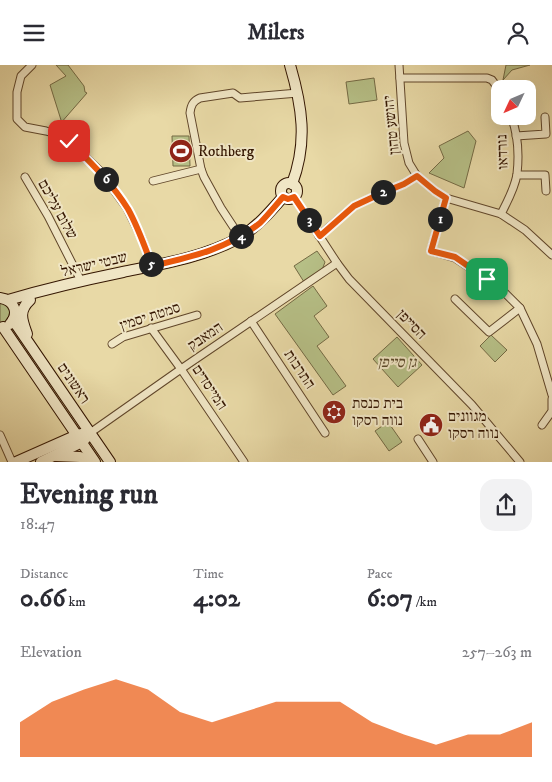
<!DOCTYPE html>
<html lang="en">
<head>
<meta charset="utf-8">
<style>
  body { margin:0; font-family:"IM FELL DW Pica","Frank Ruhl Libre",serif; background:#f2f2f3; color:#2b2b33; height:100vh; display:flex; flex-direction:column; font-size:19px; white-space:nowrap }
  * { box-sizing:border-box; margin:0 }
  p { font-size:16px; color:#7c7c81 }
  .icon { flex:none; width:28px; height:28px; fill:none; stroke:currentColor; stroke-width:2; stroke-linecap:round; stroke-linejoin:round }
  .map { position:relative; height:397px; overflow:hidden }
  .side { display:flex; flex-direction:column; background:#fff; flex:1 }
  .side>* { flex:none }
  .needle { width:32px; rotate:226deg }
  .tools { position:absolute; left:491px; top:15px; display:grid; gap:10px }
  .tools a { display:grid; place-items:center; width:45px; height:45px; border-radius:10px; background:#fff; box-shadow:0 5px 20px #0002; font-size:25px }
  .pin { position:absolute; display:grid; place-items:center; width:42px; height:42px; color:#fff; margin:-21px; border-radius:10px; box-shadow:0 2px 8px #0006 }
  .km { position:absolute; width:25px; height:25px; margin:-12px; border-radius:50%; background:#222; color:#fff; font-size:14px; line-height:25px; text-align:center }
  .round { display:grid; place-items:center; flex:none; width:52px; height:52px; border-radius:15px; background:#f2f2f3 }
  .summary { display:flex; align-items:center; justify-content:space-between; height:85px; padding:0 20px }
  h1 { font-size:28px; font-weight:700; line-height:38px }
  .figures { display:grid; grid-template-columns:repeat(3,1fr); gap:8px; height:85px; padding:5px 20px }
  .figures div { display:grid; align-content:center }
  .figures b { font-size:25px; font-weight:700 }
  .figures small { font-size:14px; font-weight:400 }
  .figures p { font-size:14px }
  .chart { height:140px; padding:10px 20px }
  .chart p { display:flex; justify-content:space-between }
  .chart svg { width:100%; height:90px; margin-top:5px; fill:#ea580c; opacity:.7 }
  header { display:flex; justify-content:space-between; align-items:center; height:65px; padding:0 20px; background:#fff; font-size:22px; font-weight:700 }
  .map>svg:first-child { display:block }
  .green { fill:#b6bf86; stroke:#746a44 }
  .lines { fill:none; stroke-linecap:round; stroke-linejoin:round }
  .street-casing { stroke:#60462a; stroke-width:9 }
  .secondary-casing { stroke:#331501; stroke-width:12 }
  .street { stroke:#f0e6c5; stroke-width:7 }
  .secondary { stroke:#f0e6c5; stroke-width:10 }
  .route-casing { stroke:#fff; stroke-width:10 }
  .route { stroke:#ea580c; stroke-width:6 }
  .labels { text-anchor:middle; stroke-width:4; stroke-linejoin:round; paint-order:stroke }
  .street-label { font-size:15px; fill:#331501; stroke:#f0e6c5 }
  .poi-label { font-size:15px; fill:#331501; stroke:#f0e6c5; text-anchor:start }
  .park-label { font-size:15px; font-style:italic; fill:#5a4829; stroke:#f0e6c5 }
</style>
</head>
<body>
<header><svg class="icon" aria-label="menu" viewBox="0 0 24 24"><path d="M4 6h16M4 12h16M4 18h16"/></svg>Milers<svg class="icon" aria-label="person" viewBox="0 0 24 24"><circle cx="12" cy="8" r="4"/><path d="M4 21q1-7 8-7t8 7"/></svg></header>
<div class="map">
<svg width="552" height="397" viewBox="0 0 552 397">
  <rect width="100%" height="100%" fill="#e8d9a6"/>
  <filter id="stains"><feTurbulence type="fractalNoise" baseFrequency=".004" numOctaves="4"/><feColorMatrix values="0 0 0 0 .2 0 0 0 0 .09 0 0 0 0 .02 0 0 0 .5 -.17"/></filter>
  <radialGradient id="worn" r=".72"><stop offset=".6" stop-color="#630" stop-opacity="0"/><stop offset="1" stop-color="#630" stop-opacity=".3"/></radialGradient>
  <g class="green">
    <path d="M56,0H68L84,21L85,27L87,28L60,59L61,55L50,20L66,11Z"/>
    <path d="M506,0H530L512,5L503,15Z"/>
    <path d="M374,13L377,35L349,39L346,17Z"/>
    <path d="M468,66L476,76L464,123L429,108L444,93L439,81Z"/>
    <path d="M172,71H189L190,101H173Z"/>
    <path d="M317,186L325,197L322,205L304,217L294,201Z"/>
    <path d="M313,221L327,241L314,251L329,272L317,281L346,321L333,330L275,249Z"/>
    <path d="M0,237L10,242L11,250C8,254 6,259 0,258Z"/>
    <path d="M491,270L507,285L495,297L480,281Z"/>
    <path d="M397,272L422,300L398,322L373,294Z"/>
    <path d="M388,357L402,377L389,386L375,366Z"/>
  </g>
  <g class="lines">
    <g class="street-casing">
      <g id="street">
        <path d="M32,0L21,11L17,27V54L25,62L46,66L56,69L69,76L101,107L127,143L142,174L152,201"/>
        <path d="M399,0L404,78L409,98L417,111L435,126L446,133L501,149L525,165L552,190"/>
        <path d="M400,13H487L492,15L500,26"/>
        <path d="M516,71L546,69L545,52"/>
        <path d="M517,110H545L546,126"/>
        <path d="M25,112L48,151L81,216"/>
        <path d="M153,116L201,104"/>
        <path d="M294,132L337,198L349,214L472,340L520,397"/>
        <path d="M446,133L431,186L455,193L487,214L504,227L520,243L537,279L552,330"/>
        <path d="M501,149C507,137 515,123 517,109C519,91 518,69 511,51"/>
        <path d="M319,171L354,141L382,128L404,119L417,111"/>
        <path d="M240,172L221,143L204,112L201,104L190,48C191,40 193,36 200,33L233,28L240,33L298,28"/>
        <path d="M455,234L489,267L520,243"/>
        <path d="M251,256L325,368"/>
        <path d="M151,263L181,304L244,397"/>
        <path d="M112,279L123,272L197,250"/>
        <path d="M542,360L552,346V334"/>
        <path d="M90,368L181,304L337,198"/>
        <path d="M0,370L12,397"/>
        <path d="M418,374L433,397"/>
      </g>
    </g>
    <g class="secondary-casing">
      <g id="secondary">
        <path d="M290,0C302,41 308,77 292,119"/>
        <circle cx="289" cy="126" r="8"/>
        <path d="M0,233C14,235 20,248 10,259"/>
        <path d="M8,235C46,224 84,215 123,207C162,199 204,192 239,173C257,162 270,147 283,132"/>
        <path d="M13,255L110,397"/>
        <path d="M3,262L95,397"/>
        <path d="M27,269C22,255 18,246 30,235"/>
        <path d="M56,391L80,392L91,397"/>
        <path d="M16,397L77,370L82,369"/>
        <path d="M41,397L82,377L86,373"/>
      </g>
    </g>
    <use href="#street" class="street"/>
    <use href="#secondary" class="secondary"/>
  </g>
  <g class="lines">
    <g class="route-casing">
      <path id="route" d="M69,76C90,97 112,118 128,144C138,162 145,182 152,201C191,192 228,184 260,158C268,150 276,140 283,132L288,134L294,132L320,171L354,141L382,128L404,119L417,111L435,126L446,133L431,186L455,192L487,214"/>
    </g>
    <use href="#route" class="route"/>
  </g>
  <defs>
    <g id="stadium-disc" transform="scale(1.25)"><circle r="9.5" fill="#8f2418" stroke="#f0e6c5"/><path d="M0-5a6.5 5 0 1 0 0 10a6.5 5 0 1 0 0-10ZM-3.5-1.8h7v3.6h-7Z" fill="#fff"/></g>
    <g id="synagogue-disc" transform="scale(1.25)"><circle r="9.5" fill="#8f2418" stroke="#f0e6c5"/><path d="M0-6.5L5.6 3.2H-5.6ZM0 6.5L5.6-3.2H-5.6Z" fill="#fff"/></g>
    <g id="civic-disc" transform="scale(1.25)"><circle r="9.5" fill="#8f2418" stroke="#f0e6c5"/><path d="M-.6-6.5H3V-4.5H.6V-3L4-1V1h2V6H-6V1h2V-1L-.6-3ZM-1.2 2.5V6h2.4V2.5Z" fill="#fff"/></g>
  </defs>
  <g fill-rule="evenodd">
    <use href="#stadium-disc" x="181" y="86"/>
    <use href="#synagogue-disc" x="334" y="347"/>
    <use href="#civic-disc" x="431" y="360"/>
  </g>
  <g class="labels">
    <g class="street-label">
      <text transform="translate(391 60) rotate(-96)" y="5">יהושע טהון</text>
      <text transform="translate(502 87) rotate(-92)" y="5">נורדאו</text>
      <text transform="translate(58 144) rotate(61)" y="5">שלום עליכם</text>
      <text transform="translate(94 199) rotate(-13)" y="5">שבטי ישראל</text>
      <text transform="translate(150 251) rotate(-18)" y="5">סמטת יסמין</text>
      <text transform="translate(412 259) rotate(46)" y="5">הסייפן</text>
      <text transform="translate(205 271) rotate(-34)" y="5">המאבק</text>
      <text transform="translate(300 304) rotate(56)" y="5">התרבות</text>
      <text transform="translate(74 318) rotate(56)" y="5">ראשונים</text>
      <text transform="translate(210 322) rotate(56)" y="5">המייסדים</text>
    </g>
    <g class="poi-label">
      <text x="198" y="91">Rothberg</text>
      <text x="352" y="343">בית כנסת<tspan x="352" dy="17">נווה רסקו</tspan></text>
      <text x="448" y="356">מגוונים<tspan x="448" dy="17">נווה רסקו</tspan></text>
    </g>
    <g class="park-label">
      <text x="397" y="302">גן סייפן</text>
    </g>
  </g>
  <rect width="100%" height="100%" filter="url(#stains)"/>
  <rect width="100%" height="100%" fill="url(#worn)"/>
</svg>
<div class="tools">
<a><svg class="needle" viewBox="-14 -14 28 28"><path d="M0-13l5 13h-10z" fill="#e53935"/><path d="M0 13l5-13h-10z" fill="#7c7c81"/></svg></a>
</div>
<div class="pin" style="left:487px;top:214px;background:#1e9e55"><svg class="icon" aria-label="arrive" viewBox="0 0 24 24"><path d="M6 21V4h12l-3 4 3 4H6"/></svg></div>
<div class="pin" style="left:69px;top:76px;background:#d93025"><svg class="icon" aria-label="check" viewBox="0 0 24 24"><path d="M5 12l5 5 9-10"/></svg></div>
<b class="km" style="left:440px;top:154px">1</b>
<b class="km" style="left:383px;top:127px">2</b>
<b class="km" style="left:309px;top:155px">3</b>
<b class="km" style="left:241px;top:171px">4</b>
<b class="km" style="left:151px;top:199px">5</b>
<b class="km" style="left:106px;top:114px">6</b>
</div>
<section class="side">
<div class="summary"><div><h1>Evening run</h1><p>18:47</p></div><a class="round"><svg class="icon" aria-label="share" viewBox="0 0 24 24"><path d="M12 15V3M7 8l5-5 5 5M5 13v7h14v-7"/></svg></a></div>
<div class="figures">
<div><p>Distance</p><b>0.66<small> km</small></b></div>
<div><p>Time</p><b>4:02</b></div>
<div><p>Pace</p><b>6:07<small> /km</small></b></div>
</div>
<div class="chart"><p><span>Elevation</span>257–263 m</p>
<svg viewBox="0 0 160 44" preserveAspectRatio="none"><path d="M0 44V27L10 17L20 11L30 6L40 11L50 22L60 27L70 22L80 17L90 17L100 17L110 27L120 33L130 38L140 33L150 33L160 27V44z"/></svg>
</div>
</section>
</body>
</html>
